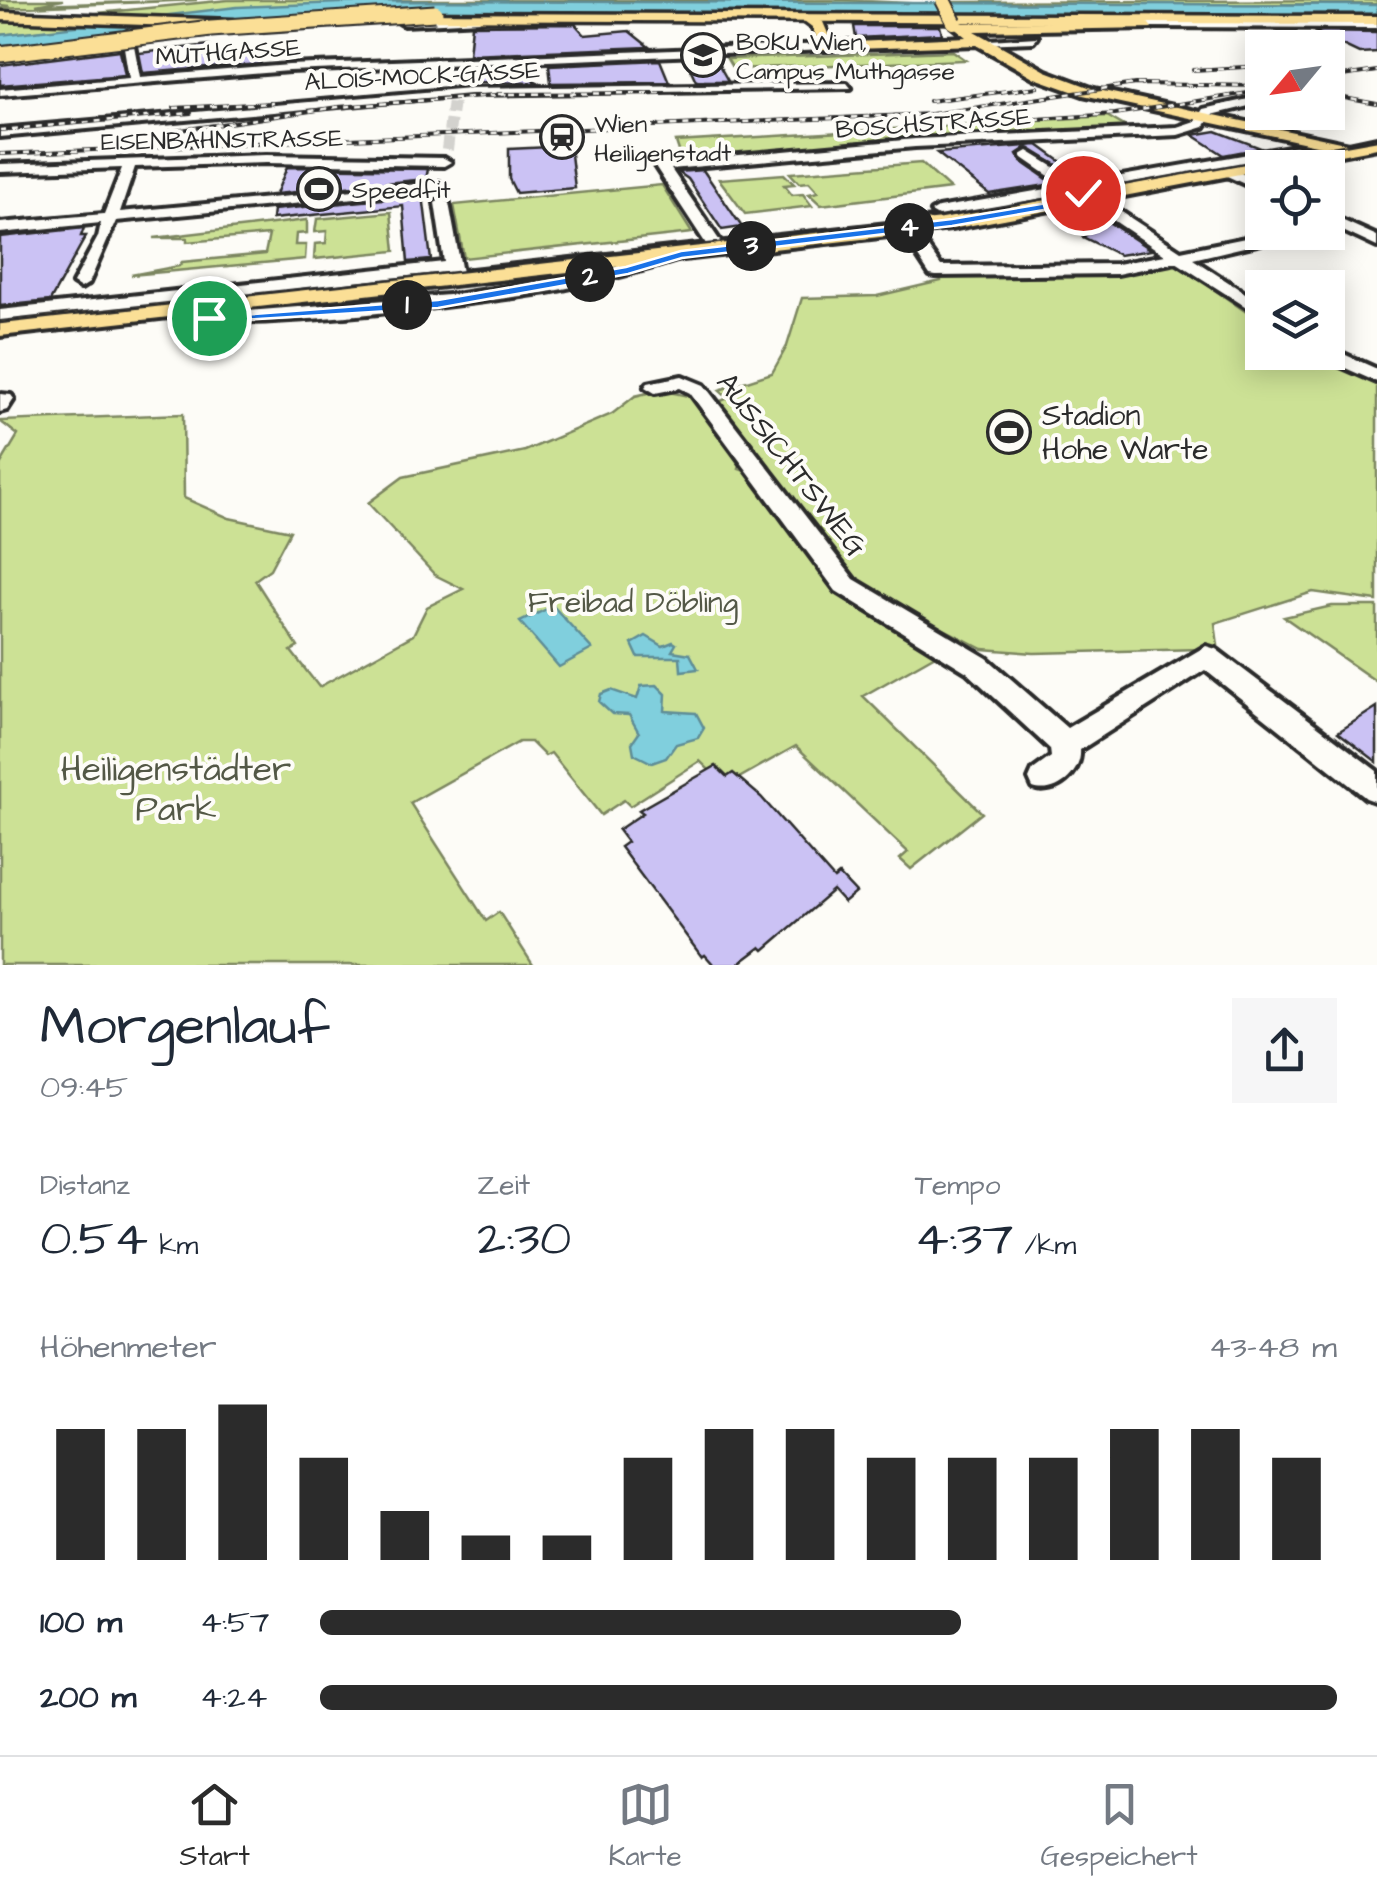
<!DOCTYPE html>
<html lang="de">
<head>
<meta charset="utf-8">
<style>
  body { margin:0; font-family:"Architects Daughter",sans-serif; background:#f6f6f7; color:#1f2937; height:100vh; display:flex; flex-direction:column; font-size:38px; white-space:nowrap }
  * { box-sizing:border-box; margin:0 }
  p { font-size:32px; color:#747a83 }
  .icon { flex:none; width:55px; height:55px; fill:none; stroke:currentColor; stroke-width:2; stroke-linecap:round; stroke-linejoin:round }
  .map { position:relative; height:965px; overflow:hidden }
  .details { display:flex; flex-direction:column; background:#fff; flex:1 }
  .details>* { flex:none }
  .needle { width:65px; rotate:241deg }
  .fabs { position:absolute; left:1245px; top:30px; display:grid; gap:20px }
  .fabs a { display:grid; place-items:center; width:100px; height:100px; border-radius:0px; background:#fff; box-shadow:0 5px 25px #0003; font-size:50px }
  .pin { position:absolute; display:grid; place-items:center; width:85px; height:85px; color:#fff; margin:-42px; border:5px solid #fff; border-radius:50%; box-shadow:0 2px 10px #0007 }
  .km { position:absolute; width:50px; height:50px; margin:-25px; border-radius:50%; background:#222; color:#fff; font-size:28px; line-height:50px; text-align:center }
  .round { display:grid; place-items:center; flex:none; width:105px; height:105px; border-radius:0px; background:#f6f6f7 }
  .head { display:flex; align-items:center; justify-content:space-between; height:170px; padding:0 40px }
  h1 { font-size:55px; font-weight:600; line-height:75px }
  .metrics { display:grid; grid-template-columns:repeat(3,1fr); gap:15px; height:170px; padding:10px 40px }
  .metrics div { display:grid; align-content:center }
  .metrics b { font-size:50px; font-weight:600 }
  .metrics small { font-size:28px; font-weight:400 }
  .metrics p { font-size:28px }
  .chart { height:280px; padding:20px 40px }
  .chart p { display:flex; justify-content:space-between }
  .chart svg { width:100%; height:180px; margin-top:10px; stroke:#2b2b2b; stroke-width:6 }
  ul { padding:0 40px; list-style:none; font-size:32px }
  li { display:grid; grid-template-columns:160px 120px 1fr; align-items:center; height:75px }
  li i { height:25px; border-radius:12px; background:#2b2b2b }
  .tabs { display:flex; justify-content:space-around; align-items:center; height:140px; border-top:2px solid #e0e1e3; background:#fff; font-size:28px; color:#747a83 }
  .tabs a { display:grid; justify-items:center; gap:5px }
  .tabs .selected { color:#2b2b2b }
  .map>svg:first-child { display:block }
  .green { fill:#cce195; stroke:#7c8660; stroke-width:2.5 }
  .water { fill:#80cfdd; stroke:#5e8d96; stroke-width:2.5 }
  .building { fill:#cbc2f4; stroke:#2b2b2b; stroke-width:2.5; fill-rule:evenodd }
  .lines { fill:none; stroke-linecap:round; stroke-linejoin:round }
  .minor-tunnel { stroke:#d3d2ce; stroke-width:12; stroke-dasharray:12 6; stroke-linecap:butt }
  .minor-casing { stroke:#2b2b2b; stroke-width:8 }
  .major-casing { stroke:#2b2b2b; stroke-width:8 }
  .highway-casing { stroke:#2b2b2b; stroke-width:7 }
  .minor { fill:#fdfcf7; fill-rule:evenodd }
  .major { fill:#fbdf96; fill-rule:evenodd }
  .highway { fill:#fbdf96; fill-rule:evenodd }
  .tram { stroke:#2b2b2b; stroke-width:2.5 }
  .rail-casing { stroke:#2b2b2b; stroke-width:4 }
  .rail { stroke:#fdfcf7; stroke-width:2.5; stroke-dasharray:6; stroke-linecap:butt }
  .major-bridge-casing { stroke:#2b2b2b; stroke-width:18; stroke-linecap:butt }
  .highway-bridge-casing { stroke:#2b2b2b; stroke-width:19; stroke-linecap:butt }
  .major-bridge { stroke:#fbdf96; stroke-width:14 }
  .highway-bridge { stroke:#fbdf96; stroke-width:15 }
  .route { fill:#1a73e8; stroke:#fff; stroke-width:2.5 }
  .labels { text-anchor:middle; stroke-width:8; stroke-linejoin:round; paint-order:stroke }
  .far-poi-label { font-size:25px; fill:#2b2b2b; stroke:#fdfcf7; text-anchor:start }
  .far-street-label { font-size:25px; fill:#2b2b2b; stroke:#fdfcf7 }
  .poi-label { font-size:30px; fill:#2b2b2b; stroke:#fdfcf7; text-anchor:start }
  .street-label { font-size:30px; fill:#2b2b2b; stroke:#fdfcf7 }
  .park-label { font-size:30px; fill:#535846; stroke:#fdfcf7 }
  .near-park-label { font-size:35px; fill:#535846; stroke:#fdfcf7 }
</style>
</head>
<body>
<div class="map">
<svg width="1377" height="965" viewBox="0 0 1377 965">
  <rect width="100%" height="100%" fill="#fdfcf7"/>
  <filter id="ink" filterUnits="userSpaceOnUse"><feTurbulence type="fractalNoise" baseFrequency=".01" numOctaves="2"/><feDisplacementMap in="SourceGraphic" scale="20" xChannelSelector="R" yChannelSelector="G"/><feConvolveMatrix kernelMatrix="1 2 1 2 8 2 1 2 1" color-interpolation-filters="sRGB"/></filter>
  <g filter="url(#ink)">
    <g class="green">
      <path d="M0,0H63L36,5L197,0L0,8L9,6L0,5Z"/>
      <path d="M228,0H844L929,4C618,0 308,0 0,35V18L78,15Z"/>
      <path d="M1377,0V4L956,5L955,2Z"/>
      <path d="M953,51L966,60L733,69L727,59Z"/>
      <path d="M1107,116L1131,130L911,139L682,160L676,142Z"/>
      <path d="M921,163L950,189L821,205L809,194L818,192L809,182L799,183L790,173Z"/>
      <path d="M784,174L794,184L784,185L792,195L803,194L812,206L745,214L719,179Z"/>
      <path d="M662,185L692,233L464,258L454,205Z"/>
      <path d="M391,212L395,251L314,259L315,244L326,243L327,231L315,232L317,219Z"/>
      <path d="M307,220V233L296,234L295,245H306L305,259L131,275L179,266L182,262L265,254L269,235L187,242V238H154Z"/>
      <path d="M1175,262L1262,323V352L1310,353L1377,383V601L1313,592L1215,623L1218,645L1202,649L1034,653L983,649L849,580L716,403L728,398L719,390L772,373L787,346L802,298L877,296L941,281V275L1120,271Z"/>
      <path d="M660,390L693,397L741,463L739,469L748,472L836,590L896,622L892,627L937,654L863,696L982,813L911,869L900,859L908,852L796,746L739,778L733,773L727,777L716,766L709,770L700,761L630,806L624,800L601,815L551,753L545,756L531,742H519L410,803L486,921L499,912L533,965H0V465L18,435L0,421L183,414L184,498L229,518L290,531L270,569L255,580L298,647L291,651L319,687L413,635L427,607L463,589L435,575L368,503L403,477L525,451L612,414L635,396Z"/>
      <path d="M1332,606H1377V682L1284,617Z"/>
    </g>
    <g class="water">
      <path d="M392,1L1377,5V15C919,23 454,0 0,45V35L237,7Z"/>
      <path d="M553,606L592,649L559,667L520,622Z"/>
      <path d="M646,636L663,646L673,642L676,644L672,651L690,654L698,669L681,671L680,657H638L632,644Z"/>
      <path d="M657,685L666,694L665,711L696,713L704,728L698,738L676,744L666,758L652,763L634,754L632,743L639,733L629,715L612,714L599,702L601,694L611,690L637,699L641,686Z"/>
    </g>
    <g class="building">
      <path d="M575,24L585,35L629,31L649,47L469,54L472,25Z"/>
      <path d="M854,26H940L942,34L856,38Z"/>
      <path d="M1313,31L1377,32V52L1359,53Z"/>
      <path d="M209,45L219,54L257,49L261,64L143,73L139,53Z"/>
      <path d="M120,50L125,75L0,85V65Z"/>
      <path d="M715,58L728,81H696L686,59Z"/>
      <path d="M660,60L669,82L551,83L549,65Z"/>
      <path d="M510,66L539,83L469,82L471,68Z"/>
      <path d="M1216,131L1261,148L1224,155L1193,135Z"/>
      <path d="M1038,145L1085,179L989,194L937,153ZM1026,148L1061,167L1062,179H1047L1021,161L1017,154Z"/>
      <path d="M570,146L575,188L516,193L509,179V149Z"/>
      <path d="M287,167L428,169L426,179L276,194Z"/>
      <path d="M703,170L742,227L722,230L688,179L678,172Z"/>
      <path d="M423,195L431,260L408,262L403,206L272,219L273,210Z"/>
      <path d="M1107,221L1151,250L1119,255L1083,237Z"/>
      <path d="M84,228L81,236H86L50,301L0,306V237Z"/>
      <path d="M1377,707V762L1338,732Z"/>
      <path d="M716,766L727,777L733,773L761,797L834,879L839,875L856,893L844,903L833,891L764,950L761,947L737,965H714L705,955L702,957L620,847L627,842L618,830L643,813L639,810Z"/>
    </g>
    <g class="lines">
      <path class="minor-tunnel" d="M447,150L455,83"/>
      <g class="minor-casing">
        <g id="minor">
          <path d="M477,16L480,21L404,25L399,22Z"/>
          <path d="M1147,22H1377V28L1144,27Z"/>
          <path d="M127,32L132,35L140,77L289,65L827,44L832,47L827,50L289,71L0,95V89L129,78L122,35Z"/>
          <path d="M1037,37L1033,42L978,44L973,41Z"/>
          <path d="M847,83L851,88L470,94L0,137V129L470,88Z"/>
          <path d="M1253,98L1257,100V104L1212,115L1204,127L1178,135L915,147L671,169L726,250L718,255L712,253L655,166L662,162L915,139L1177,127L1195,121L1203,109Z"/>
          <path d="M1295,146L1302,150L1300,153L1088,190L1181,251L1275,232H1308L1193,259L1262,304V317L1176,262L1117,274L936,276L930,275L899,228L912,225L941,266L1117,264L1165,255L1073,193L938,216L931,212L938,208Z"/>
          <path d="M1028,151L1059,170V176H1049L1023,158L1021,155Z"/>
          <path d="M266,155L444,158L451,162L444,166L266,163L135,167L120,212L439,182L446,186L439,190L116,221L89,283L81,288L73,283L98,237L101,223L0,233V223L104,214L122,168L0,172V164Z"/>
          <path d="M1232,169L1262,183V192L1227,176V170Z"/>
          <path d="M442,199L449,203L463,278L461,282H449L446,272L0,320V310L444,262L435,203Z"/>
          <path d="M1328,214L1377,236V247L1328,224Z"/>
          <path d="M681,249L687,251V257C643,271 598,282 553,291C497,301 193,340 159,313L168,308L248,311L461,294L594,273Z"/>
          <path d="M1328,347L1377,369V382L1318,356L1316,352H1328Z"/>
          <path d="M682,376L704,385L854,579L987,658L1067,728L1206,646L1216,649L1377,771V802L1366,798L1205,670L1080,750C1082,773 1056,796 1033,788L1029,779L1033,770L1051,757L1050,749L967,672L836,591L690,393L680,388L655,393L645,387L648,383Z"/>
          <path d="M0,394L11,395L14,399L7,410L0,412Z"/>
        </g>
      </g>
      <g class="major-casing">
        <path id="major" d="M810,17L823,22L832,43L967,37L948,22L954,18L964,23L1147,21L1152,28L975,31L1046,71L1094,89L1349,144L1377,138V148L951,229L0,336V322L951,217L1330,148L1083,95L1035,78L977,45L822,50L812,27L804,21Z"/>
      </g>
      <g class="highway-casing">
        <g id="highway">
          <path d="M0,12L234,20L241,24L234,28L0,20Z"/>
          <path d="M396,13L1377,16V24L391,20V14Z"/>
        </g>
      </g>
      <use href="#minor" class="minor"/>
      <use href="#major" class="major"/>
      <use href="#highway" class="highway"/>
      <path class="tram" d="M0,323L940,218L1377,139"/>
      <g class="rail-casing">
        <g id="rail">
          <path d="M1193,70L1262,66"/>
          <path d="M1328,78L1377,71"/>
          <path d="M498,94L663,93"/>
          <path d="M1328,95L1377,104"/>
          <path d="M929,101L1038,87"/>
          <path d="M174,108L273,103"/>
          <path d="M975,123L1115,114L1248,93"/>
          <path d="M0,130L191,113"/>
          <path d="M167,132L338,107L510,94"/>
          <path d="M0,154L932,114L1135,84L1262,86"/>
        </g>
      </g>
      <use href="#rail" class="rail"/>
      <g class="major-bridge-casing">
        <path id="major-bridge" d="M943,0L954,22"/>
      </g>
      <g class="highway-bridge-casing">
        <path id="highway-bridge" d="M0,54L211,28L435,13"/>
      </g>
      <use href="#major-bridge" class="major-bridge"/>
      <use href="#highway-bridge" class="highway-bridge"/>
    </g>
  </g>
  <path class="route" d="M1083,190L1096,201L952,226L682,258L628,274L438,308L209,322L203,318L438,300L626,267L681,251L952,219L1083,197L1078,193Z"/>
  <defs>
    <g id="university-ring" transform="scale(2.25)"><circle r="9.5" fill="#fdfcf7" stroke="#2b2b2b" stroke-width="1.5"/><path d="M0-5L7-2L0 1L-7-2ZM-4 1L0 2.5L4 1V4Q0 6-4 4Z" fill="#2b2b2b"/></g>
    <g id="station-ring" transform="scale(2.25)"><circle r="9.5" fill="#fdfcf7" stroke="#2b2b2b" stroke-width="1.5"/><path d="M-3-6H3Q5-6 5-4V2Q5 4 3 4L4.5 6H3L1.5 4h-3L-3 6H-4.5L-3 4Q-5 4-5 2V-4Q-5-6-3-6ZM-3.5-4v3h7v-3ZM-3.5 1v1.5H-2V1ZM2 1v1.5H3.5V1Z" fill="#2b2b2b"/></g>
    <g id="stadium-ring" transform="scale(2.25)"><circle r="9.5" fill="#fdfcf7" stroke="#2b2b2b" stroke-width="1.5"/><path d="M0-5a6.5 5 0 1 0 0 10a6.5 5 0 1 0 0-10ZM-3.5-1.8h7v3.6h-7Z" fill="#2b2b2b"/></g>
  </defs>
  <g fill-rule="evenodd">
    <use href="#university-ring" x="703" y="55"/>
    <use href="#station-ring" x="562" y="137"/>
    <use href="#stadium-ring" x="319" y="189"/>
    <use href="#stadium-ring" x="1009" y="432"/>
  </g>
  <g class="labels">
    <g class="far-poi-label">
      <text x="736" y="50">BOKU Wien,<tspan x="736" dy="29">Campus Muthgasse</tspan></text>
      <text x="594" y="132">Wien<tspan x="594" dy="29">Heiligenstadt</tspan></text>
      <text x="352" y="198">Speedfit</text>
    </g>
    <g class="far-street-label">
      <text transform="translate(228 51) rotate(-4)" y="9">MUTHGASSE</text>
      <text transform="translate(422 75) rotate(-3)" y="9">ALOIS-MOCK-GASSE</text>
      <text transform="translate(933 122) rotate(-4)" y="9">BOSCHSTRASSE</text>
      <text transform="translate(222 139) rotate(-1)" y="9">EISENBAHNSTRASSE</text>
    </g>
    <g class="poi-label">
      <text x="1042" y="425">Stadion<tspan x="1042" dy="34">Hohe Warte</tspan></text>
    </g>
    <g class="street-label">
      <text transform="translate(792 464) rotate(52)" y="10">AUSSICHTSWEG</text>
    </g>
    <g class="park-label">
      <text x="633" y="612">Freibad Döbling</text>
    </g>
    <g class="near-park-label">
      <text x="176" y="780">Heiligenstädter<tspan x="176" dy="40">Park</tspan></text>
    </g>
  </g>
</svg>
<div class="fabs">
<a><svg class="needle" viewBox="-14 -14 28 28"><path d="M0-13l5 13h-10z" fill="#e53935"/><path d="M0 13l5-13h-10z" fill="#747a83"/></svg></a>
<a><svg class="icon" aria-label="locate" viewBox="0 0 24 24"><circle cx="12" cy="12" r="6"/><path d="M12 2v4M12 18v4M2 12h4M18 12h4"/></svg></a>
<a><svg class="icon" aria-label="layers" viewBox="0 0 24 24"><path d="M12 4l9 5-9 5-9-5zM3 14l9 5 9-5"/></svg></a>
</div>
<div class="pin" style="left:209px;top:318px;background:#1e9e55"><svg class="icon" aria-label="arrive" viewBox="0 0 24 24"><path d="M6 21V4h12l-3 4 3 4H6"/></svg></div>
<div class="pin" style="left:1083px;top:193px;background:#d93025"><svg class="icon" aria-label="check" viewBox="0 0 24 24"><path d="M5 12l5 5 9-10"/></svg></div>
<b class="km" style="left:407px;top:305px">1</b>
<b class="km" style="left:590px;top:277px">2</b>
<b class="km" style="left:751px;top:246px">3</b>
<b class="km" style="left:909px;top:228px">4</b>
</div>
<section class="details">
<div class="head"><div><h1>Morgenlauf</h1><p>09:45</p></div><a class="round"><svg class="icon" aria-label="share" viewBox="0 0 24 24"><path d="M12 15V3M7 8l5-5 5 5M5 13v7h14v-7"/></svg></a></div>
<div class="metrics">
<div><p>Distanz</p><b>0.54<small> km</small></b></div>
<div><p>Zeit</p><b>2:30</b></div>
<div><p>Tempo</p><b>4:37<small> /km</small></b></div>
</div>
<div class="chart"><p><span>Höhenmeter</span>43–48 m</p>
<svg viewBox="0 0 160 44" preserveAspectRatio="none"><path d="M5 44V12M15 44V12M25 44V6M35 44V19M45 44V32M55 44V38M65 44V38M75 44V19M85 44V12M95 44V12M105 44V19M115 44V19M125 44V19M135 44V12M145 44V12M155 44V19"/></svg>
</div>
<ul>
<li><b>100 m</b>4:57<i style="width:63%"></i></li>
<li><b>200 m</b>4:24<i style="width:100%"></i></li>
</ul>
</section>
<nav class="tabs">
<a class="selected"><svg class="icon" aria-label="home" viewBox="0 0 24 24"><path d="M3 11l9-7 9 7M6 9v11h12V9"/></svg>Start</a>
<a><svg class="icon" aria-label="map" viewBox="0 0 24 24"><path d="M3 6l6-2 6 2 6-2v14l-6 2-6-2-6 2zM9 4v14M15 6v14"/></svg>Karte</a>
<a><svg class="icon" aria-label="saved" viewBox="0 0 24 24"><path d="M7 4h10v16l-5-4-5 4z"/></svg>Gespeichert</a>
</nav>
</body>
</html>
